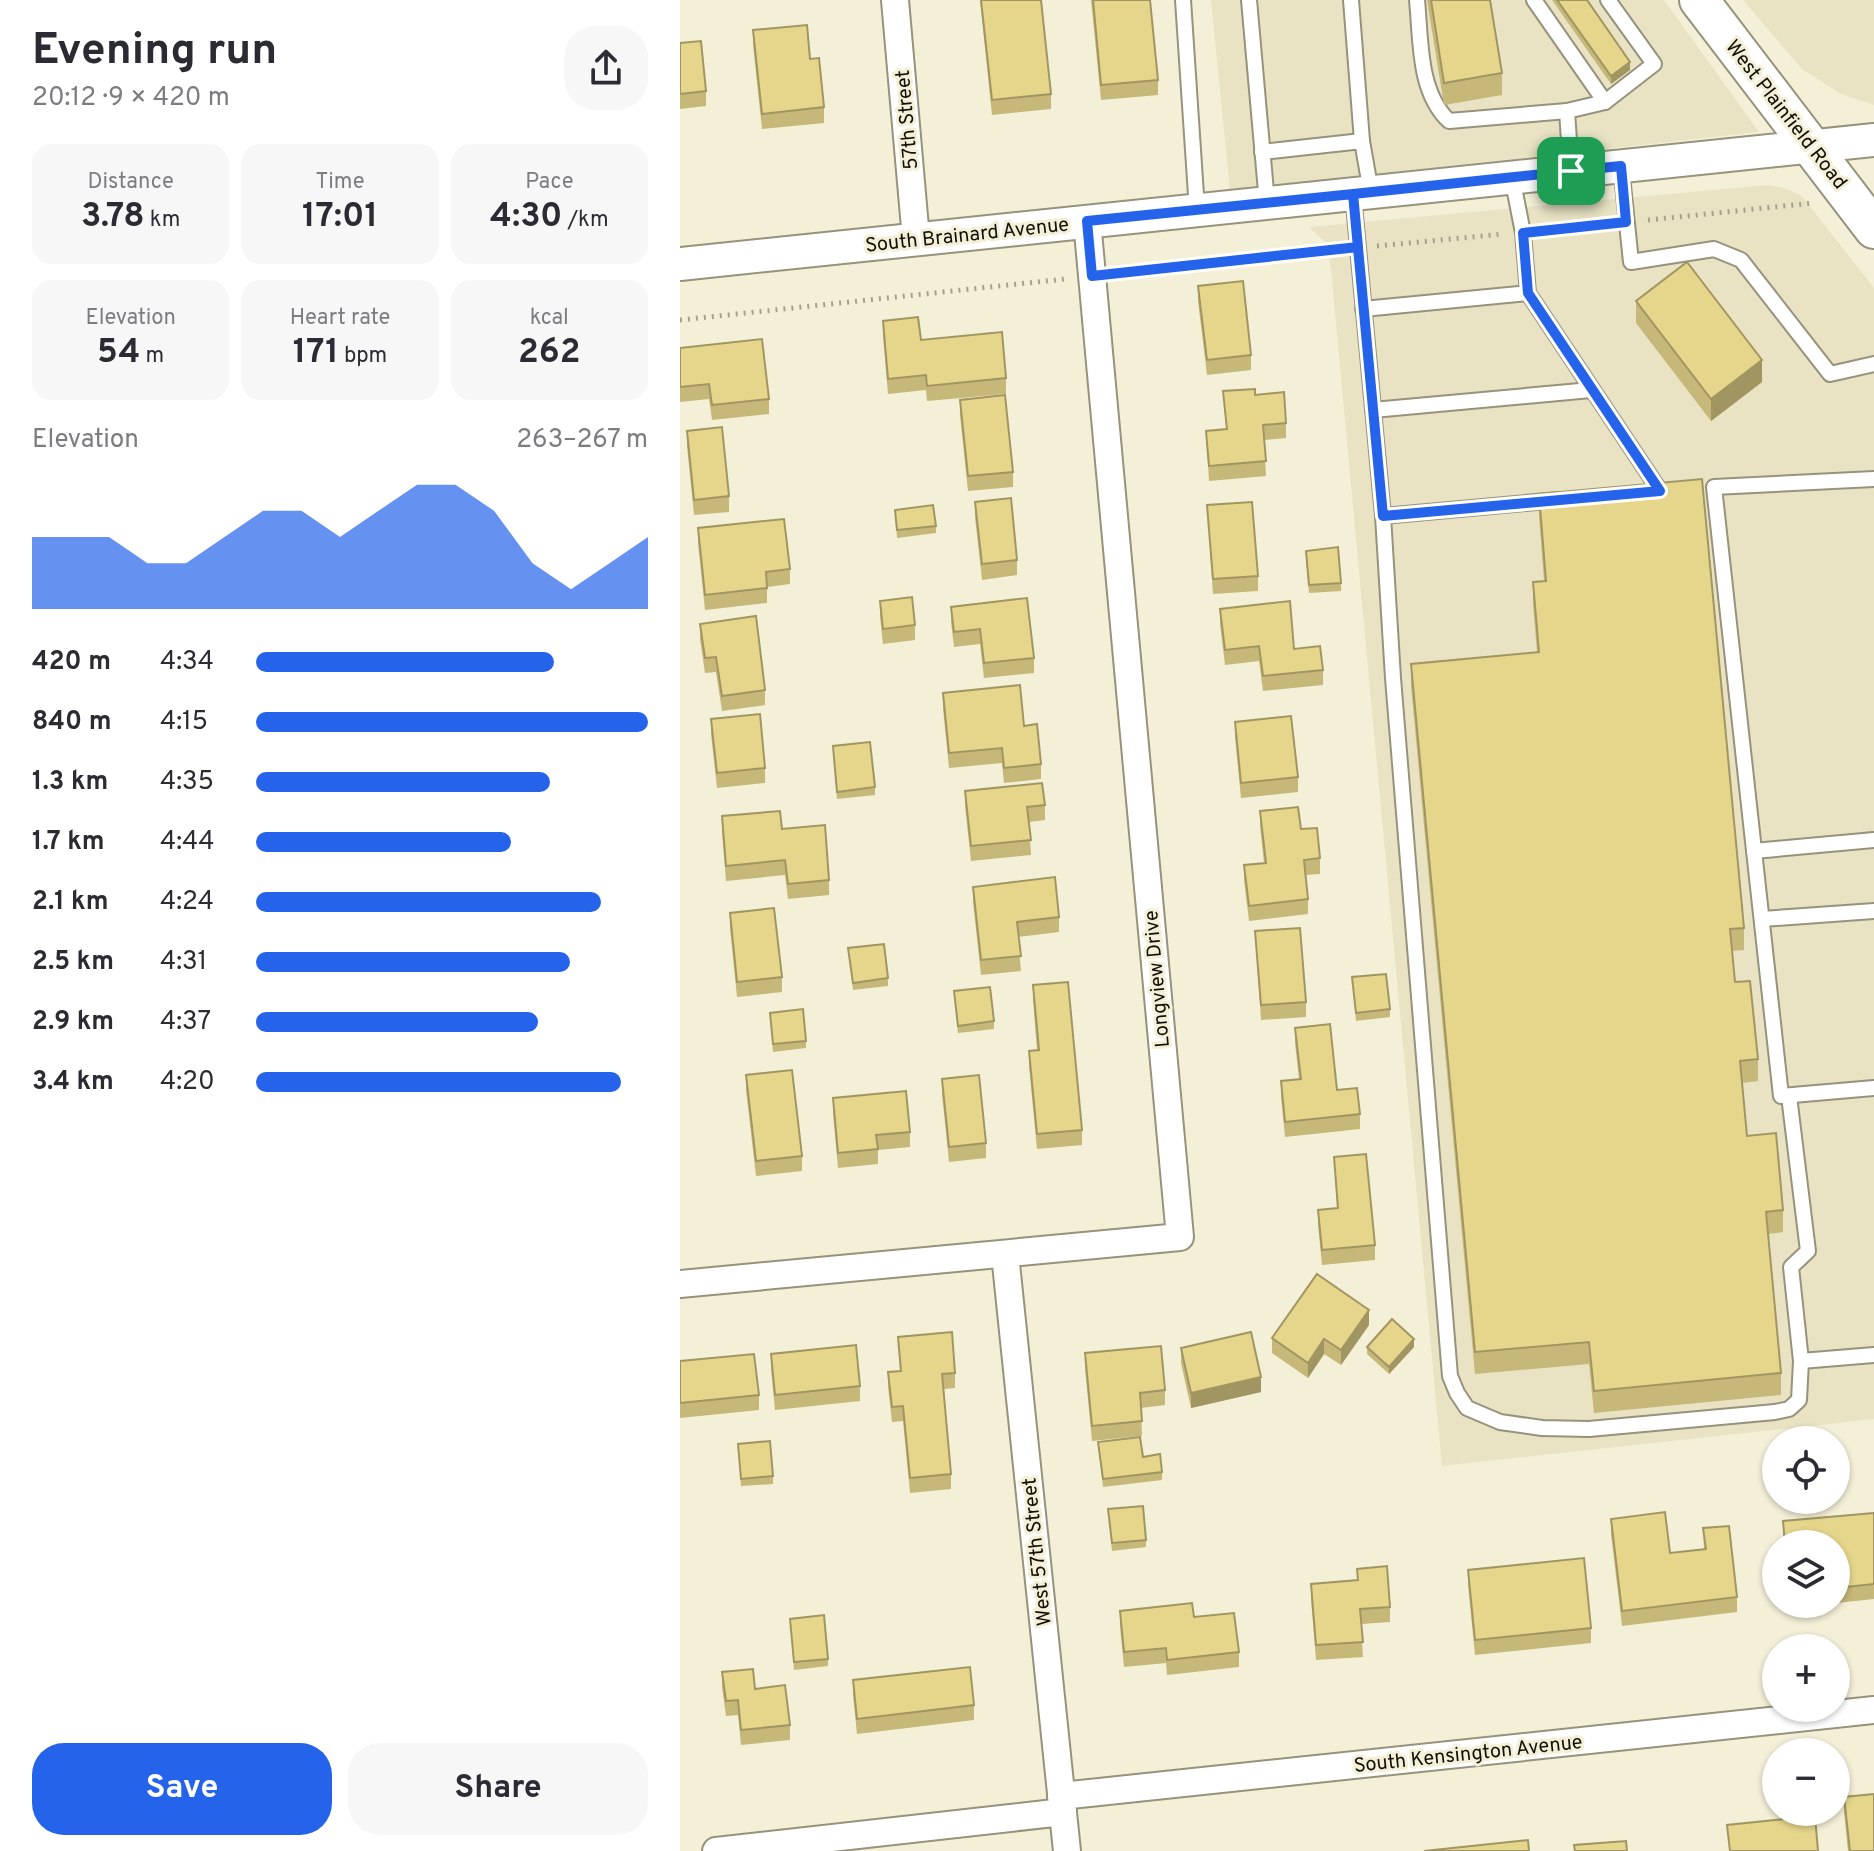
<!DOCTYPE html>
<html lang="en">
<head>
<meta charset="utf-8">
<style>
  body { margin:0; font-family:Overpass,sans-serif; background:#f7f7f7; color:#2b2b33; height:100vh; display:flex; flex-direction:column; font-size:30px; white-space:nowrap }
  * { box-sizing:border-box; margin:0 }
  p { font-size:26px; color:#7c7c81 }
  .icon { flex:none; width:44px; height:44px; fill:none; stroke:currentColor; stroke-width:2; stroke-linecap:round; stroke-linejoin:round }
  .map { position:relative; flex:1; overflow:hidden }
  .details { display:flex; flex-direction:column; background:#fff; width:680px }
  .details>* { flex:none }
  .tools { position:absolute; left:1082px; top:1426px; display:grid; gap:16px }
  .tools a { display:grid; place-items:center; width:88px; height:88px; border-radius:50%; background:#fff; box-shadow:0 2px 6px #0004; font-size:40px }
  .pin { position:absolute; display:grid; place-items:center; width:68px; height:68px; color:#fff; margin:-34px; border-radius:16px; box-shadow:0 4px 12px #0006 }
  .round { display:grid; place-items:center; flex:none; width:84px; height:84px; border-radius:32px; background:#f7f7f7 }
  .head { display:flex; align-items:center; justify-content:space-between; height:136px; padding:0 32px }
  h1 { font-size:44px; font-weight:700; line-height:60px }
  .metrics { display:grid; grid-template-columns:repeat(3,1fr); gap:12px; height:136px; padding:8px 32px }
  .metrics div { display:grid; align-content:center; border-radius:20px; background:#f7f7f7; text-align:center }
  .metrics b { font-size:34px; font-weight:700 }
  .metrics small { font-size:22px; font-weight:400 }
  .metrics p { font-size:22px }
  .chart { height:224px; padding:16px 32px }
  .chart p { display:flex; justify-content:space-between }
  .chart svg { width:100%; height:144px; margin-top:8px; fill:#2563eb; opacity:.7 }
  .action { display:flex; gap:16px; margin-top:auto; padding:16px 32px }
  .action a { flex:1; height:92px; border-radius:32px; background:#2563eb; color:#fff; font-size:32px; font-weight:700; line-height:92px; text-align:center }
  .action a+a { background:#f7f7f7; color:#2b2b33 }
  ul { padding:0 32px; list-style:none; font-size:26px }
  li { display:grid; grid-template-columns:128px 96px 1fr; align-items:center; height:60px }
  li i { height:20px; border-radius:10px; background:#2563eb }
  main { display:flex; flex:1; min-height:0 }
  .map>svg:first-child { display:block }
  .built { fill:#e9e3c4 }
  .lines { fill:none; stroke-linecap:round; stroke-linejoin:round }
  .service-casing { stroke:#97927c; stroke-width:18 }
  .minor-casing { stroke:#97927c; stroke-width:30 }
  .tertiary-casing { stroke:#97927c; stroke-width:36 }
  .secondary-casing { stroke:#97927c; stroke-width:42 }
  .path { stroke:#a5a18f; stroke-width:5; stroke-dasharray:2 6; stroke-linecap:butt }
  .service { stroke:#fff; stroke-width:14 }
  .minor { stroke:#fff; stroke-width:26 }
  .tertiary { stroke:#fff; stroke-width:32 }
  .secondary { stroke:#fff; stroke-width:38 }
  .wall { fill:#c6b878 }
  .shaded-wall { fill:#a19662 }
  .building { fill:#e6d68c; stroke:#a19662; stroke-width:2 }
  .route-casing { stroke:#fff; stroke-width:16 }
  .route { stroke:#2563eb; stroke-width:10 }
  .labels { text-anchor:middle; stroke-width:6; stroke-linejoin:round; paint-order:stroke }
  .street-label { font-size:20px; fill:#110f07; stroke:#f4efd7 }
</style>
</head>
<body>
<main>
<section class="details">
<div class="head"><div><h1>Evening run</h1><p>20:12 · 9 × 420 m</p></div><a class="round"><svg class="icon" aria-label="share" viewBox="0 0 24 24"><path d="M12 15V3M7 8l5-5 5 5M5 13v7h14v-7"/></svg></a></div>
<div class="metrics">
<div><p>Distance</p><b>3.78<small> km</small></b></div>
<div><p>Time</p><b>17:01</b></div>
<div><p>Pace</p><b>4:30<small> /km</small></b></div>
</div>
<div class="metrics">
<div><p>Elevation</p><b>54<small> m</small></b></div>
<div><p>Heart rate</p><b>171<small> bpm</small></b></div>
<div><p>kcal</p><b>262</b></div>
</div>
<div class="chart"><p><span>Elevation</span>263–267 m</p>
<svg viewBox="0 0 160 44" preserveAspectRatio="none"><path d="M0 44V22L10 22L20 22L30 30L40 30L50 22L60 14L70 14L80 22L90 14L100 6L110 6L120 14L130 30L140 38L150 30L160 22V44z"/></svg>
</div>
<ul>
<li><b>420 m</b>4:34<i style="width:76%"></i></li>
<li><b>840 m</b>4:15<i style="width:100%"></i></li>
<li><b>1.3 km</b>4:35<i style="width:75%"></i></li>
<li><b>1.7 km</b>4:44<i style="width:65%"></i></li>
<li><b>2.1 km</b>4:24<i style="width:88%"></i></li>
<li><b>2.5 km</b>4:31<i style="width:80%"></i></li>
<li><b>2.9 km</b>4:37<i style="width:72%"></i></li>
<li><b>3.4 km</b>4:20<i style="width:93%"></i></li>
</ul>
<div class="action"><a>Save</a><a>Share</a></div>
</section>
<div class="map">
<svg width="1194" height="1851" viewBox="0 0 1194 1851">
  <rect width="100%" height="100%" fill="#f4efd7"/>
  <g class="built">
    <path d="M531,0H984L1079,132L550,190Z"/>
    <path d="M1063,0H1194V105L1161,94L1122,69Z"/>
    <path d="M1087,185L1104,188L1121,195L1194,288V1419L762,1466L651,269L646,243L629,227Z"/>
  </g>
  <g class="lines">
    <g class="service-casing">
      <g id="service">
        <path d="M503,0L517,210"/>
        <path d="M569,0L587,203"/>
        <path d="M671,0L682,141L691,192"/>
        <path d="M737,0C741,40 738,92 769,121L887,111"/>
        <path d="M854,0L925,102L887,111L891,171"/>
        <path d="M925,102L974,64L928,0"/>
        <path d="M582,152L682,141"/>
        <path d="M941,166L951,262L1034,249L1061,260L1150,374L1194,364"/>
        <path d="M832,177L843,233L848,293L980,491"/>
        <path d="M673,194L703,516L713,678L770,1376L777,1393L787,1408L820,1422L862,1428L909,1429L1095,1412L1109,1409L1119,1400L1121,1361"/>
        <path d="M683,309L848,293"/>
        <path d="M693,410L911,390"/>
        <path d="M1194,479L1034,487L1101,1096L1194,1088"/>
        <path d="M703,516L878,500"/>
        <path d="M1074,851L1194,840"/>
        <path d="M1082,919L1194,911"/>
        <path d="M1109,1096L1128,1251L1111,1267L1121,1361L1194,1355"/>
      </g>
    </g>
    <g class="minor-casing">
      <g id="minor">
        <path d="M215,0L236,239"/>
        <path d="M325,1254L387,1851"/>
        <path d="M0,1284L500,1237L407,221"/>
        <path d="M381,1796L1194,1710"/>
        <path d="M36,1851L383,1812"/>
      </g>
    </g>
    <g class="tertiary-casing">
      <path id="tertiary" d="M0,264L1194,140"/>
    </g>
    <g class="secondary-casing">
      <path id="secondary" d="M1019,0L1194,229"/>
    </g>
    <g class="path">
      <path d="M968,220L1133,203"/>
      <path d="M864,230L926,224"/>
      <path d="M697,246L823,234"/>
      <path d="M439,273L659,249"/>
      <path d="M0,320L385,279"/>
    </g>
    <use href="#service" class="service"/>
    <use href="#minor" class="minor"/>
    <use href="#tertiary" class="tertiary"/>
    <use href="#secondary" class="secondary"/>
  </g>
  <g class="wall">
    <path d="M300,0H361L371,94V109L312,115Z"/>
    <path d="M411,0H470L478,80V95L421,100Z"/>
    <path d="M747,0H810L822,73V95L764,105Z"/>
    <path d="M872,0H907L950,70L931,84Z"/>
    <path d="M73,30L130,59L144,107V123L82,129L73,45Z"/>
    <path d="M0,43L26,91V106L0,109Z"/>
    <path d="M518,286L571,355V370L527,375L518,301Z"/>
    <path d="M956,301L1082,382L1031,421L956,323Z"/>
    <path d="M203,321L241,340L326,378V394L247,401L246,390L208,394L203,336Z"/>
    <path d="M0,348L89,399V414L32,420L29,399L0,402Z"/>
    <path d="M543,391L606,423V438L584,440L586,476L529,481L526,431L546,429Z"/>
    <path d="M280,400L333,472V487L288,491L280,415Z"/>
    <path d="M7,431L49,496V512L14,515L7,446Z"/>
    <path d="M859,494L1064,928V950L1052,951L1055,982L1078,1059V1081L1062,1083L1067,1136L1103,1210V1232L1088,1234L1101,1373V1395L914,1413L909,1364L795,1374L731,686V664L857,652L853,604V582L864,581L859,516Z"/>
    <path d="M295,502L337,560V575L302,580L295,517Z"/>
    <path d="M527,505L578,576V591L533,594Z"/>
    <path d="M215,510L256,526V533L217,538Z"/>
    <path d="M18,528L110,569V584L87,587V603L25,610L18,543Z"/>
    <path d="M626,559L661,583V591L629,593Z"/>
    <path d="M200,601L235,625V640L203,644L200,616Z"/>
    <path d="M271,607L354,658V673L304,678L300,644L274,647L271,622Z"/>
    <path d="M540,609L643,670V685L583,691L579,661L545,665L540,624Z"/>
    <path d="M20,624L85,690V705L42,711L36,672L25,673L20,639Z"/>
    <path d="M263,693L344,726L361,764V779L324,783L322,763L269,768L263,708Z"/>
    <path d="M31,719L85,768V783L37,788L31,734Z"/>
    <path d="M555,722L618,777V792L561,798L555,737Z"/>
    <path d="M153,746L195,787V795L157,799Z"/>
    <path d="M285,791L365,805V820L349,822L351,855L291,861L285,806Z"/>
    <path d="M580,811L621,829L640,858V874L626,875L628,899V914L569,921L564,880V865L584,863L580,826Z"/>
    <path d="M42,816L102,829L149,880V895L108,899L105,875L46,881L42,832Z"/>
    <path d="M293,887L379,917V932L338,937L341,971L301,975L293,902Z"/>
    <path d="M50,913L102,977V992L57,997L50,928Z"/>
    <path d="M575,931L626,1002V1017L581,1020Z"/>
    <path d="M168,948L208,978V986L173,990Z"/>
    <path d="M672,977L710,1009V1017L676,1021Z"/>
    <path d="M353,985L402,1130V1145L357,1149L349,1066V1051L357,1050L353,1000Z"/>
    <path d="M274,991L314,1021V1029L278,1033Z"/>
    <path d="M90,1013L126,1041V1048L93,1052Z"/>
    <path d="M615,1028L657,1090L680,1114V1129L605,1137L601,1096V1081L619,1079L615,1043Z"/>
    <path d="M66,1075L122,1156V1171L76,1176L66,1090Z"/>
    <path d="M262,1079L306,1143V1158L269,1162L262,1094Z"/>
    <path d="M153,1098L230,1132V1147L198,1150V1164L158,1168L153,1113Z"/>
    <path d="M654,1157L695,1245V1260L642,1265L638,1225V1210L657,1208Z"/>
    <path d="M689,1325L661,1365L644,1354L628,1378L592,1353V1338Z"/>
    <path d="M218,1337L275,1373V1388L264,1389L271,1474V1489L230,1493L223,1421L212,1422L208,1387V1372L220,1371Z"/>
    <path d="M687,1347H734L709,1374L687,1354Z"/>
    <path d="M501,1348L581,1392L511,1408L501,1363Z"/>
    <path d="M405,1353L485,1390V1405L461,1408L462,1436L412,1441L405,1368Z"/>
    <path d="M91,1354L180,1386V1401L95,1410L91,1369Z"/>
    <path d="M0,1361L79,1395V1410L0,1418Z"/>
    <path d="M418,1442L463,1457L482,1472V1480L423,1487Z"/>
    <path d="M58,1444L93,1476V1484L61,1486Z"/>
    <path d="M428,1509L466,1540V1547L432,1551Z"/>
    <path d="M1194,1513V1599L1156,1603V1544H1104L1103,1521Z"/>
    <path d="M931,1519L990,1553L1024,1549L1023,1528L1057,1597V1612L942,1626L931,1534Z"/>
    <path d="M677,1569L710,1607V1622L681,1624L683,1657L636,1660L631,1599V1584L677,1580Z"/>
    <path d="M788,1570L911,1628V1643L795,1655L788,1585Z"/>
    <path d="M440,1611L514,1617L559,1652V1667L487,1675L486,1663L444,1667L440,1626Z"/>
    <path d="M110,1619L148,1659V1666L114,1670Z"/>
    <path d="M42,1672L75,1689L110,1725V1740L61,1745L58,1715L46,1716L42,1687Z"/>
    <path d="M173,1680L294,1705V1720L177,1734L173,1695Z"/>
    <path d="M1164,1797L1194,1851H1168L1164,1812Z"/>
  </g>
  <g class="shaded-wall">
    <path d="M950,62V70L931,84V76Z"/>
    <path d="M1082,360V382L1031,421V399Z"/>
    <path d="M689,1310V1325L661,1365V1350Z"/>
    <path d="M644,1339V1354L628,1378V1363Z"/>
    <path d="M734,1339V1347L709,1374V1367Z"/>
    <path d="M581,1377V1392L511,1408V1393Z"/>
  </g>
  <g class="building">
    <path d="M301,0H361L371,94L312,100Z"/>
    <path d="M413,0H470L478,80L421,85Z"/>
    <path d="M751,0H810L822,73L764,83Z"/>
    <path d="M877,0H907L950,62L931,76Z"/>
    <path d="M127,25L130,59L139,58L144,107L82,114L73,30Z"/>
    <path d="M21,41L26,91L0,94V43Z"/>
    <path d="M1007,262L1082,360L1031,399L956,301Z"/>
    <path d="M563,281L571,355L527,360L518,286Z"/>
    <path d="M238,317L241,340L322,332L326,378L247,386L246,375L208,379L203,321Z"/>
    <path d="M82,339L89,399L32,405L29,384L0,387V348Z"/>
    <path d="M575,389V395L604,392L606,423L583,425L586,461L529,466L526,431L547,429L543,391Z"/>
    <path d="M325,395L333,472L288,476L280,400Z"/>
    <path d="M42,427L49,496L14,500L7,431Z"/>
    <path d="M1022,479L1064,928L1050,929L1055,982L1070,981L1078,1059L1060,1061L1067,1136L1096,1133L1103,1210L1086,1212L1101,1373L914,1391L909,1342L795,1352L731,664L859,652L853,582L866,581L859,494Z"/>
    <path d="M331,498L337,560L302,564L295,502Z"/>
    <path d="M572,502L578,576L533,579L527,505Z"/>
    <path d="M253,505L256,526L217,530L215,510Z"/>
    <path d="M104,519L110,569L86,572L87,588L25,595L18,528Z"/>
    <path d="M658,547L661,583L629,585L626,551Z"/>
    <path d="M232,597L235,625L203,629L200,601Z"/>
    <path d="M347,598L354,658L304,663L300,629L274,632L271,607Z"/>
    <path d="M610,601L614,649L640,646L643,670L583,676L579,646L545,650L540,609Z"/>
    <path d="M76,616L85,690L42,696L36,657L25,658L20,624Z"/>
    <path d="M340,685L344,726L357,724L361,764L324,768L322,748L269,753L263,693Z"/>
    <path d="M80,714L85,768L37,773L31,719Z"/>
    <path d="M611,716L618,777L561,783L555,722Z"/>
    <path d="M190,742L195,787L157,792L153,746Z"/>
    <path d="M362,783L365,805L347,807L351,840L291,846L285,791Z"/>
    <path d="M618,807L621,829L637,828L640,858L624,860L628,899L569,906L564,865L586,863L580,811Z"/>
    <path d="M100,811L102,829L145,825L149,880L108,884L105,860L46,866L42,816Z"/>
    <path d="M375,877L379,917L337,922L341,956L301,960L293,887Z"/>
    <path d="M94,908L102,977L57,982L50,913Z"/>
    <path d="M620,928L626,1002L581,1005L575,931Z"/>
    <path d="M204,944L208,978L173,983L168,948Z"/>
    <path d="M706,974L710,1009L676,1013L672,977Z"/>
    <path d="M388,982L402,1130L357,1134L349,1051L359,1050L353,985Z"/>
    <path d="M310,987L314,1021L278,1026L274,991Z"/>
    <path d="M123,1009L126,1041L93,1044L90,1013Z"/>
    <path d="M650,1024L657,1090L677,1088L680,1114L605,1122L601,1081L621,1079L615,1028Z"/>
    <path d="M112,1070L122,1156L76,1161L66,1075Z"/>
    <path d="M299,1075L306,1143L269,1147L262,1079Z"/>
    <path d="M226,1091L230,1132L196,1135L198,1149L158,1153L153,1098Z"/>
    <path d="M686,1154L695,1245L642,1250L638,1210L658,1208L654,1157Z"/>
    <path d="M637,1274L689,1310L661,1350L644,1339L628,1363L592,1338Z"/>
    <path d="M712,1319L734,1339L709,1367L687,1347Z"/>
    <path d="M272,1332L275,1373L262,1374L271,1474L230,1478L223,1406L212,1407L208,1372L221,1371L218,1337Z"/>
    <path d="M571,1332L581,1377L511,1393L501,1348Z"/>
    <path d="M176,1345L180,1386L95,1395L91,1354Z"/>
    <path d="M481,1346L485,1390L460,1393L462,1421L412,1426L405,1353Z"/>
    <path d="M74,1354L79,1395L0,1403V1361Z"/>
    <path d="M460,1437L463,1457L480,1454L482,1472L423,1479L418,1442Z"/>
    <path d="M90,1441L93,1476L61,1479L58,1444Z"/>
    <path d="M463,1506L466,1540L432,1543L428,1509Z"/>
    <path d="M985,1512L990,1553L1026,1549L1023,1528L1049,1526L1057,1597L942,1611L931,1519Z"/>
    <path d="M1194,1513V1584L1156,1588V1544H1105L1103,1521Z"/>
    <path d="M904,1558L911,1628L795,1640L788,1570Z"/>
    <path d="M707,1566L710,1607L680,1609L683,1642L636,1645L631,1584L678,1580L677,1569Z"/>
    <path d="M512,1603L514,1617L554,1613L559,1652L487,1660L486,1648L444,1652L440,1611Z"/>
    <path d="M144,1615L148,1659L114,1662L110,1619Z"/>
    <path d="M290,1667L294,1705L177,1719L173,1680Z"/>
    <path d="M73,1669L75,1689L105,1685L110,1725L61,1730L58,1700L46,1701L42,1672Z"/>
    <path d="M1194,1794V1851H1170L1164,1797Z"/>
    <path d="M1135,1816L1138,1851H1050L1047,1825Z"/>
    <path d="M848,1840L849,1851H744Z"/>
    <path d="M946,1841L947,1851H895L894,1845Z"/>
  </g>
  <g class="lines">
    <g class="route-casing">
      <path id="route" d="M891,171L673,194L678,247L412,276L407,221L673,194L703,516L980,491L848,293L843,233L946,222L941,166L891,171"/>
    </g>
    <use href="#route" class="route"/>
  </g>
  <g class="labels">
    <g class="street-label">
      <text transform="translate(1107 114) rotate(52)" y="7">West Plainfield Road</text>
      <text transform="translate(226 120) rotate(-95)" y="7">57th Street</text>
      <text transform="translate(287 234) rotate(-6)" y="7">South Brainard Avenue</text>
      <text transform="translate(476 979) rotate(-95)" y="7">Longview Drive</text>
      <text transform="translate(356 1552) rotate(-96)" y="7">West 57th Street</text>
      <text transform="translate(788 1753) rotate(-6)" y="7">South Kensington Avenue</text>
    </g>
  </g>
</svg>
<div class="tools">
<a><svg class="icon" aria-label="locate" viewBox="0 0 24 24"><circle cx="12" cy="12" r="6"/><path d="M12 2v4M12 18v4M2 12h4M18 12h4"/></svg></a>
<a><svg class="icon" aria-label="layers" viewBox="0 0 24 24"><path d="M12 4l9 5-9 5-9-5zM3 14l9 5 9-5"/></svg></a>
<a>+</a>
<a>−</a>
</div>
<div class="pin" style="left:891px;top:171px;background:#1e9e55"><svg class="icon" aria-label="arrive" viewBox="0 0 24 24"><path d="M6 21V4h12l-3 4 3 4H6"/></svg></div>
</div>
</main>
</body>
</html>
